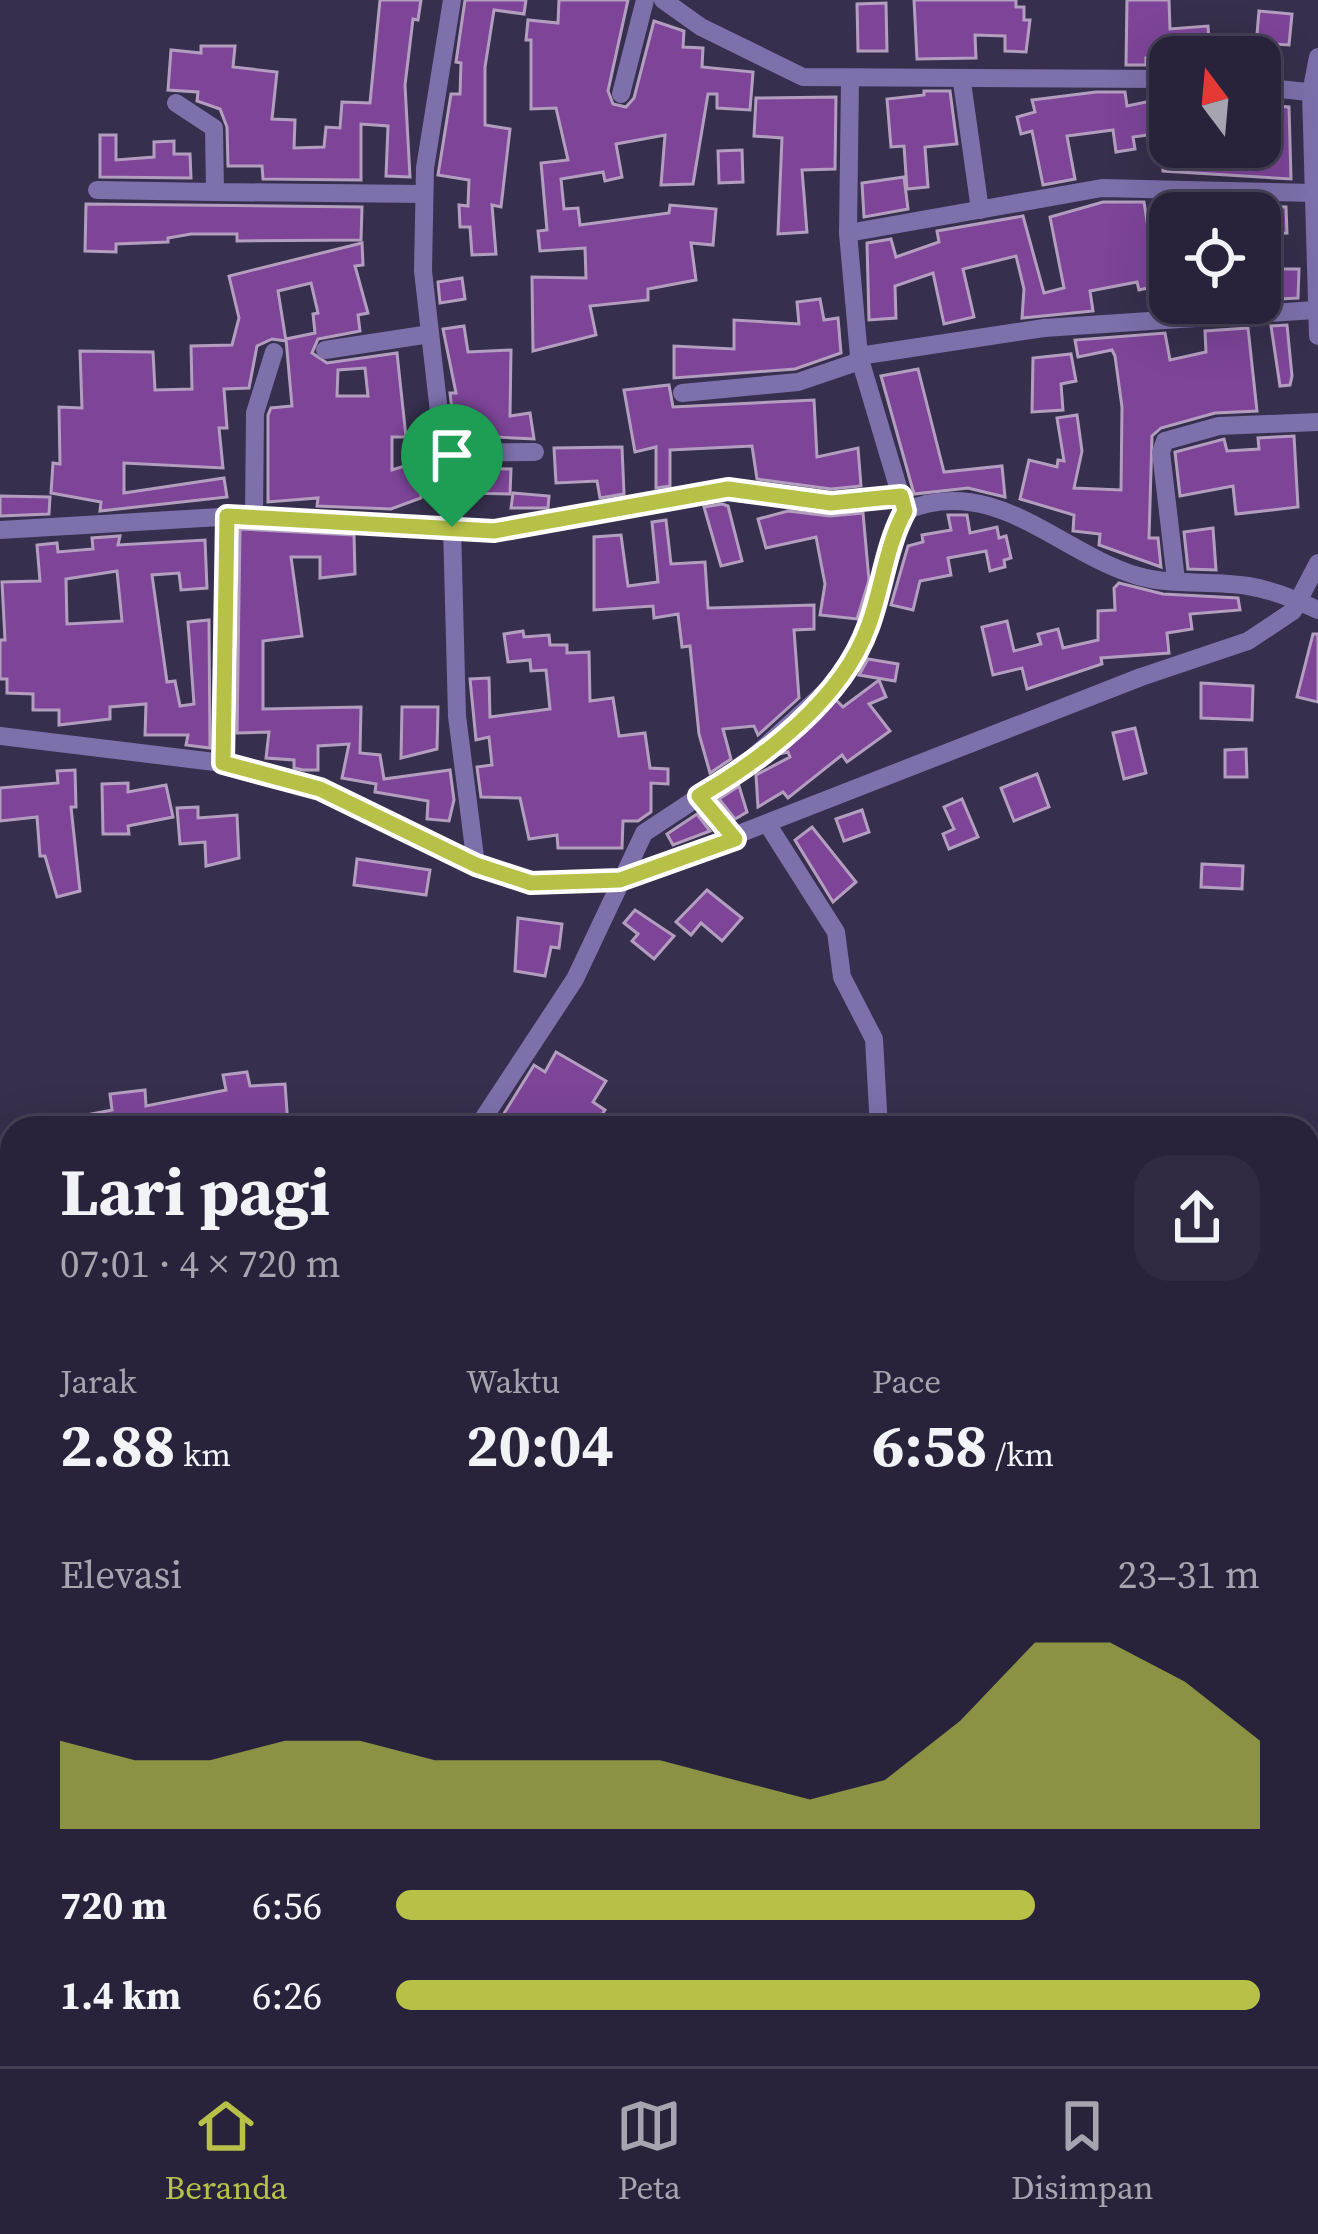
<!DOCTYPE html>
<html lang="id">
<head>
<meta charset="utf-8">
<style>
  body { margin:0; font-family:"Source Serif 4",serif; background:#302b42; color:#f1f3f6; height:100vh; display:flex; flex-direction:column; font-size:45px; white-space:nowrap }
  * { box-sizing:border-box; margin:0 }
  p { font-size:39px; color:#a5a4af }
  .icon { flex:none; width:66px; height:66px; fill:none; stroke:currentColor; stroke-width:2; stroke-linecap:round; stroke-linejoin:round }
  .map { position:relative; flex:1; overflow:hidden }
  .drawer { position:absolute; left:0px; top:1116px; width:1320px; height:951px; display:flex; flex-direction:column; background:#28233a; border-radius:36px 36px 0 0; box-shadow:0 12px 48px #0002,0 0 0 3px #444054 }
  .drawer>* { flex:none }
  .needle { width:78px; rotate:344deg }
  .buttons { position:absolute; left:1149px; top:36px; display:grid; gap:24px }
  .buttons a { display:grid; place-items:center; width:132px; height:132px; border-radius:24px; background:#28233a; box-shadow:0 12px 48px #0002,0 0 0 3px #444054; font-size:60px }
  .pin { position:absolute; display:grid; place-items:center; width:102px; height:102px; color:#fff; margin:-123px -51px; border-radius:50% 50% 50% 0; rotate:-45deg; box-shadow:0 0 12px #0007 }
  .pin .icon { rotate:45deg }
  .round { display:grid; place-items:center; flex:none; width:126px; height:126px; border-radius:36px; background:#302b42 }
  .head { display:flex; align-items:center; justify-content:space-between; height:204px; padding:0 60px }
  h1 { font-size:66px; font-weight:700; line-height:90px }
  .stats { display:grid; grid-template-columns:repeat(3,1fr); gap:18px; height:204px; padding:12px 60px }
  .stats div { display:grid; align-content:center }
  .stats b { font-size:60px; font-weight:700 }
  .stats small { font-size:33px; font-weight:400 }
  .stats p { font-size:33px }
  .chart { height:336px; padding:24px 60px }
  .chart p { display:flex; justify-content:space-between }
  .chart svg { width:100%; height:216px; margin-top:12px; fill:#b7c148; opacity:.7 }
  ul { padding:0 60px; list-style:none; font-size:39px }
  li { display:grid; grid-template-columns:192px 144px 1fr; align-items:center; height:90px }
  li i { height:30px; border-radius:15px; background:#b7c148 }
  .tab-bar { display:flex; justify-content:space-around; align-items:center; height:168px; border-top:3px solid #444054; background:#28233a; font-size:33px; color:#a5a4af }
  .tab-bar a { display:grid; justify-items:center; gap:6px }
  .tab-bar .selected { color:#b7c148 }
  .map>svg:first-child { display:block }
  .building { fill:#7d4498; stroke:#b49ec0; stroke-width:3; fill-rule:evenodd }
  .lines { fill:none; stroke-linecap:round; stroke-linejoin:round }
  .path { stroke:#8f8aa2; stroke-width:3; stroke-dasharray:9 9; stroke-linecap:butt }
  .street { stroke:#7d70ab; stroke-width:18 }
  .route-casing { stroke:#fff; stroke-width:24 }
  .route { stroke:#b7c148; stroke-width:15 }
</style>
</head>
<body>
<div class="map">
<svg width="1318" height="2066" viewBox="0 0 1318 2066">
  <rect width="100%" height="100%" fill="#362f4d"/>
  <g class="building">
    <path d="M380,0H421L418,20L413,19L405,85L410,177L386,176L388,126L361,124V180L263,179L262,166H228L227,127L220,109L197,101L198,92L168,90L171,50L201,53V46H235L233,67L277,72L272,119L295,120L294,148L324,147L326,127L340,128L342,102L370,103Z"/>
    <path d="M465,0H526L524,14L494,10L485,67V125L510,129L501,207L492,205L496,254L472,255L470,227H460L459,205L468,206L469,180L438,175L451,94H460L461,63L456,62Z"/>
    <path d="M559,0H628L608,91L613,104L626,107L634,98L654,21L684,31L683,47L703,48L702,67L753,72L750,110L717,108V94H708L693,184L661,185L665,135L616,144L622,177L605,181L603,172L561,179L564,209L578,208L580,225L669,213L670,205L716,209L713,245L691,243L696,280L648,289V300L590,306L596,335L533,351L532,277L586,278L585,248L540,251L538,231L547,230L541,163L568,160L556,108L531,109V40H526L528,20L558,23Z"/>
    <path d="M914,0H1016V7H1024V20H1030L1026,52L1005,51V36L975,35L976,58L917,59Z"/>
    <path d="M1127,0H1169L1170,29L1208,26L1210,57L1146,58V65H1126Z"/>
    <path d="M886,3L887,51H858L857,4Z"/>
    <path d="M1259,11L1292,14L1289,45L1274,44L1272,57H1255Z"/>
    <path d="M924,91H950L957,144L925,147L928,187L907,189L904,146L891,147L887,99L924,95Z"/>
    <path d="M1096,92H1125L1127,106L1170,97V132L1133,137L1135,149L1116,152L1113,130L1067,136L1075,179L1043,185L1032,131L1021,134L1017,117L1035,112L1032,100Z"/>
    <path d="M836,97L835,169L802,170L807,232L778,234L782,138L754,136L756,98Z"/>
    <path d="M1260,105L1289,107L1291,179L1163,171L1162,148L1260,147Z"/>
    <path d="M100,135H116V160L154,157V142L174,141V154H190L191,178L100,177Z"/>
    <path d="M742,150L743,182L719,183L718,151Z"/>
    <path d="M904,177L908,209L864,217L862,183Z"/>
    <path d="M1103,202H1144L1151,246L1170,250V283L1139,290L1137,282L1090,291L1093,311L1022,318L1024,289L1016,256L963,269L974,317L944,324L933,273L895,286L896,318L869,320L867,243L891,239L896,257L939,242L937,231L1023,216L1044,293L1064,288L1050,217Z"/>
    <path d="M86,204L362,207L361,240L237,241V234H191L168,238V242L116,244V252L85,251Z"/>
    <path d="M1260,206L1286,207L1287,233L1260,234Z"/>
    <path d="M362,243L363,265L355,266L368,313L358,315L360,331L318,339L312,353L327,363L397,353L406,437H392V470L420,461L421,498L391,509L317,506L318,498L268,502V415L271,408L292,406L286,339L315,333L313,314L318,313L311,283L278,291L286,341L272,339L257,346L249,388L224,389L227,428H219L223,468L124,463V493L224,478L227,497L100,511L101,502L51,493L53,463L60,464L59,407L82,408L80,351L153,352L155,390L192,389L191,346L232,345L239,318L229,276ZM365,368L368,396H337L338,370Z"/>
    <path d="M1260,269H1299L1298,298L1260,300Z"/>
    <path d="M462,278L465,299L440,303L438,282Z"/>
    <path d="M820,299L824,320L838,318L841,353L795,369L674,378V346L734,349V320L799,324L797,302Z"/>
    <path d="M1287,325L1292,376L1290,385L1280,386L1271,326Z"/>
    <path d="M464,326L468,352L511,350L510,416L530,413L534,439L455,435L450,393H456L443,329Z"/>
    <path d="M1248,328L1257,411L1215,413L1161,428L1152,436L1149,538H1158L1161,567L1099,545L1100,534L1073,531L1074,515L1020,499L1029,460L1057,467L1058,460L1064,461L1057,418L1077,415L1082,451L1074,488L1121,490L1122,407L1115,356L1112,350L1078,357L1075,340L1165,333L1170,360L1206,352L1205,331Z"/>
    <path d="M1071,354L1076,381L1061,384L1063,410L1032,412L1033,358Z"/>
    <path d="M918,369L944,472L1002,466L1005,497L968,488L914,494L881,376Z"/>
    <path d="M669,385L673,407L814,400L817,457L858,448L861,486L831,489L757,479L752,446L670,450V486L656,488V447L635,452L624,390Z"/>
    <path d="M1294,436L1298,507L1236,514L1233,486L1180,496L1175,452L1224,439L1227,451L1259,449L1258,438Z"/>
    <path d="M622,447L624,494L600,498L597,481L556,483L554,448Z"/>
    <path d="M468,468L511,469L510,494L468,493Z"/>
    <path d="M513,493L549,496L548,508H511Z"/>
    <path d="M0,496L50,497L49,514L0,516Z"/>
    <path d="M722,504L728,506L742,561L721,566L704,507Z"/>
    <path d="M788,511L830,516L863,513L869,580L857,619L820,615L825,584L816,537L766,548L758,519Z"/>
    <path d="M948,515H967L970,533L997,527L999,538L1006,536L1011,558L1004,560L1005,567L990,571L986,551L948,558L951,575L920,581L913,610L891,605L908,546L923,542L922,535L951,530Z"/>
    <path d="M666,520L671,564L705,562L708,608L814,605V629L794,630L799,698L758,735L754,726L723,729L731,759L710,773L699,734L690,646L682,647L678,614L654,618L653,606L594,610V537L621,535L628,586L658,582L652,522Z"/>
    <path d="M1213,528L1216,570L1188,569L1184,532Z"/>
    <path d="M240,529L354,535L355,574L320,578V557H291L302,636L263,641V709L361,707L360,753L380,755L384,779L450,770L454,800L449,821L427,819L428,801L375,792L376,784L342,778L349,744L318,746V770H303L294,768V760L266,758L269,732L237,733Z"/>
    <path d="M120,536L118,545L205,540L207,588L181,590L179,573L152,575L167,682L175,681L180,706L194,704L188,622L209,620L210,748L186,745L188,735H145L146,704L110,707V719L59,725V710H33V694L7,693V679H0V640H5L2,582L40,581L37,545L57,543L58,552L93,549L92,538ZM117,571L122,621L67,624L66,579Z"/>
    <path d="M1119,583L1163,594L1238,598L1240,610L1190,614L1192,629L1167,633L1169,653L1101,658L1102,664L1027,689L1022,668L993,675L982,627L1007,621L1014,651L1041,644L1038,634L1058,629L1063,648L1098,640V611L1115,610L1114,588Z"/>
    <path d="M523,631L524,637L549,635L550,645H567V653L589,652L590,701L613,698L619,736L645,733L650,768L668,769V784L651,783V812L638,821H623L622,848H558L557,835L529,839L520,798L481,797L477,767L492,765L489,737L476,740L470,679L489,678L490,717L550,709L546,670L531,671L530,660L508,662L504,634Z"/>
    <path d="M1313,634H1318V702L1297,697Z"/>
    <path d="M868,659L898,664L895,681L859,675Z"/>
    <path d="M879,680L886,697L869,704L890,731L847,762L842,755L788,798L783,792L758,807L756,775L790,757L788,752L775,755L836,700L843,707Z"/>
    <path d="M1201,683L1253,686L1252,720L1201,718Z"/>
    <path d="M402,707H438L437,749L401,758Z"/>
    <path d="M1135,728L1146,773L1124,779L1113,733Z"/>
    <path d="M1246,749L1247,777H1225V750Z"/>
    <path d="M75,770L76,807H71L80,891L57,897L45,856H40L37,817L0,821V788L58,783L57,771Z"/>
    <path d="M1037,774L1049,807L1014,821L1001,788Z"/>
    <path d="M128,783V792L166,785L173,817L128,826L129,834H103L102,784Z"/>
    <path d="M739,786L747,812L735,819L719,799Z"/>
    <path d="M962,799L978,837L949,849L943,834L954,829L944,807Z"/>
    <path d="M198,807V818L237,815L239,858L206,866L205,842L180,844L177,808Z"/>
    <path d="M862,810L869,832L844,841L836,819Z"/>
    <path d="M697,814L710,831L673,845L667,834Z"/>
    <path d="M812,827L856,882L833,902L795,840Z"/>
    <path d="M357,859L430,870L426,895L354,885Z"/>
    <path d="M1202,864L1243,866L1242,889L1201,887Z"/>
    <path d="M707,890L742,918L722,941L701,923L691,935L676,922Z"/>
    <path d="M635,910L674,936L654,959L632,941L638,934L624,923Z"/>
    <path d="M518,918L562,924L559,948L551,947L545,976L515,971Z"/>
    <path d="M556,1052L606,1081L593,1102L605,1110L593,1128H495L534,1065L545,1072Z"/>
    <path d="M247,1072L250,1086L285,1084L288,1125L62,1128L61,1120L112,1110L110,1094L145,1090L146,1106L226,1090L223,1075Z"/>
  </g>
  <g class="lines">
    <g class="path">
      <path d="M1308,2040L1318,2031"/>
      <path d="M1273,2066L1288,2055"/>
    </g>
    <g class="street">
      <path d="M452,0L425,168L423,271L452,527L457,716L476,865"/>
      <path d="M663,0L701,27L803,77L1170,79"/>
      <path d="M1318,57L1311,93L1318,336"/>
      <path d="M850,80L848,233L859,356L904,507"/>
      <path d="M962,82L980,210"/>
      <path d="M1260,87L1318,93"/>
      <path d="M621,94L645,0"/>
      <path d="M176,103L214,128L215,192L424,194"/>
      <path d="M97,190L215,192"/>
      <path d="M848,233L1102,188L1313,193"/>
      <path d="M325,350L430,334"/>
      <path d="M859,356L1044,328L1315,310"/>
      <path d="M682,393L798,382L860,361"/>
      <path d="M441,453L535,452"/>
      <path d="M254,515L255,413L274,352"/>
      <path d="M0,530L254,515L494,531L728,489L831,503L901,496"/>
      <path d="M1176,580L1161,452L1165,441L1219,426L1318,422"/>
      <path d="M0,736L223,763L320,789L511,880H621L1141,677L1248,641L1293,611L1318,563"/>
      <path d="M223,763L227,516"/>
      <path d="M699,796L735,839"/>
      <path d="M768,825L836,932L842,977L874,1039L879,1128"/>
      <path d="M477,1128L575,979L644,833L738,771L845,674L869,626L905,511C995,473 1059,553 1138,576C1173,586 1212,580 1248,586C1274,590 1295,600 1318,610"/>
      <path d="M0,1184L12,1182"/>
      <path d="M0,1755L12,1745"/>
      <path d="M1201,2055L1207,2066"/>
    </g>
  </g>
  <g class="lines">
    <g class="route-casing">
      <path id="route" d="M728,489L831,503L901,496L905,511C886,545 882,590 868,627C842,699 764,758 699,796L735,839L620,880L531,883L476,865L320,789L223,763L227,516L494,531Z"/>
    </g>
    <use href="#route" class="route"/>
  </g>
</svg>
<div class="buttons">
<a><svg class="needle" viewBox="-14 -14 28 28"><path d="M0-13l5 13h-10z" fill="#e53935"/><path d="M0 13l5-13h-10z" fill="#a5a4af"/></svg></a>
<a><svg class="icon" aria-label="locate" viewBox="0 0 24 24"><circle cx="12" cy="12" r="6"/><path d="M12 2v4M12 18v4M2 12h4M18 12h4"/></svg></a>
</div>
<div class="pin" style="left:452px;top:527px;background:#1e9e55"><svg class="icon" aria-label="arrive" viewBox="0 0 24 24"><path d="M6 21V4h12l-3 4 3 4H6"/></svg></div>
<section class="drawer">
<div class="head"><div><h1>Lari pagi</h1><p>07:01 · 4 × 720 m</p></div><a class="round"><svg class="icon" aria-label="share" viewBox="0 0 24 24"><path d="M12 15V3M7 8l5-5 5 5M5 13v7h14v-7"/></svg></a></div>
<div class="stats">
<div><p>Jarak</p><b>2.88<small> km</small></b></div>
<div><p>Waktu</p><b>20:04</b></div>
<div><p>Pace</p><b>6:58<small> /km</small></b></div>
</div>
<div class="chart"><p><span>Elevasi</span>23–31 m</p>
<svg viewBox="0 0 160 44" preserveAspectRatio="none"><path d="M0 44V26L10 30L20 30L30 26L40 26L50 30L60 30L70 30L80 30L90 34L100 38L110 34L120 22L130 6L140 6L150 14L160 26V44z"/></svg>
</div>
<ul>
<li><b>720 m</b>6:56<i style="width:74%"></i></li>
<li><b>1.4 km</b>6:26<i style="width:100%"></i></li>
</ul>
</section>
</div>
<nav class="tab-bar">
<a class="selected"><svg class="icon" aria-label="home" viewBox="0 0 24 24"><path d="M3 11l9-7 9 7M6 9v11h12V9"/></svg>Beranda</a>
<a><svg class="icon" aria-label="map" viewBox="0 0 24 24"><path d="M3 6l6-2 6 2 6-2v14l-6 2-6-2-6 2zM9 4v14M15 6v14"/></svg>Peta</a>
<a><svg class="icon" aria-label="saved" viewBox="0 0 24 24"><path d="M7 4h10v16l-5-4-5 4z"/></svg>Disimpan</a>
</nav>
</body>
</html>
